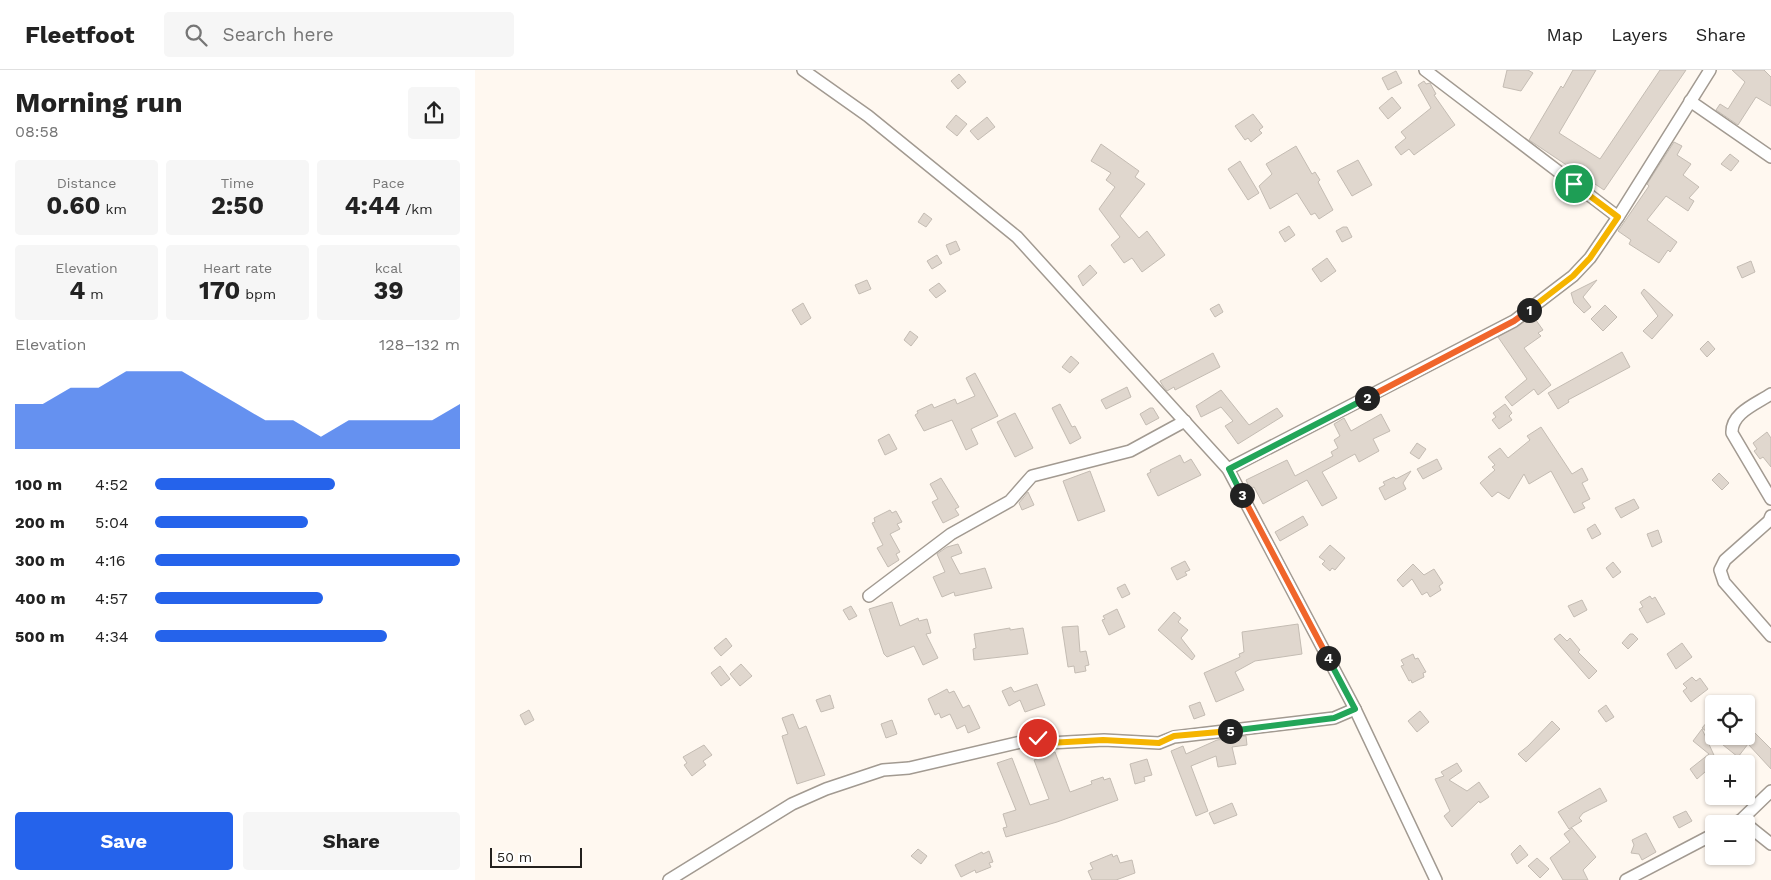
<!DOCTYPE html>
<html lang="en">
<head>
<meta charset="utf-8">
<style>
  body { margin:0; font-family:"Work Sans",sans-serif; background:#f6f6f6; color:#222; height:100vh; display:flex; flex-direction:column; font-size:19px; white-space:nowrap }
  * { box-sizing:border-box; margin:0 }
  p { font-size:16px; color:#767676 }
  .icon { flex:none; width:28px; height:28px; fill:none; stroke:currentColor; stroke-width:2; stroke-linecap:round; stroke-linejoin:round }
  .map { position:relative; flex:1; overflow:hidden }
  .panel { display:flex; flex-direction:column; background:#fff; width:475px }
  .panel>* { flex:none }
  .tools { position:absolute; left:1230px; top:625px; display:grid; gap:10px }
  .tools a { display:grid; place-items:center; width:50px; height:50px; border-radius:5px; background:#fff; box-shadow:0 1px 4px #0004; font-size:25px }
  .scale { position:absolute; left:15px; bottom:12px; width:92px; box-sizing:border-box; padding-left:5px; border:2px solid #23201d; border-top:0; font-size:14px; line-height:18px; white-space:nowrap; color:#23201d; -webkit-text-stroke:4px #fff; paint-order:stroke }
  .pin { position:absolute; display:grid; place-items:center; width:42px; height:42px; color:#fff; margin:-21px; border:2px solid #fff; border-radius:50%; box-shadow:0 1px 5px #0007 }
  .km { position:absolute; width:25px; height:25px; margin:-12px; border-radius:50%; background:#222; color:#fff; font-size:14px; line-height:25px; text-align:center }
  .round { display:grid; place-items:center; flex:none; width:52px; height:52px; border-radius:5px; background:#f6f6f6 }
  .summary { display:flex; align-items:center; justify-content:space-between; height:85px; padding:0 15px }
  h1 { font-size:28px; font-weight:700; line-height:38px }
  .figures { display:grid; grid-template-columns:repeat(3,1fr); gap:8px; height:85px; padding:5px 15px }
  .figures div { display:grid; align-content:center; border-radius:5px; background:#f6f6f6; text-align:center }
  .figures b { font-size:25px; font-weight:700 }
  .figures small { font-size:14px; font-weight:400 }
  .figures p { font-size:14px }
  .chart { height:140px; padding:10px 15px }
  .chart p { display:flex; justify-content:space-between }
  .chart svg { width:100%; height:90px; margin-top:5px; fill:#2563eb; opacity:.7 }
  .primary-button { display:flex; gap:10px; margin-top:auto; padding:10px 15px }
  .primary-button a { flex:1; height:58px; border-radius:5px; background:#2563eb; color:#fff; font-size:20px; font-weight:700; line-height:58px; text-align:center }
  .primary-button a+a { background:#f6f6f6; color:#222 }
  ul { padding:0 15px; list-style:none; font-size:16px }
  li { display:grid; grid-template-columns:80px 60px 1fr; align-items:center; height:38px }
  li i { height:12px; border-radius:6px; background:#2563eb }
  header { display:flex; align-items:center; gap:30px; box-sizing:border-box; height:70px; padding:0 25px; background:#fff; border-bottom:1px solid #e0e0e0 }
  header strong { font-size:24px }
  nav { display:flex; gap:28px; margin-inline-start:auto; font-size:18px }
  .search { width:350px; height:45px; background:#f6f6f6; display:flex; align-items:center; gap:12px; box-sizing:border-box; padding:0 18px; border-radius:5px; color:#767676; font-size:19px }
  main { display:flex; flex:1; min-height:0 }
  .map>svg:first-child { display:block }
  .building { fill:#e0d7ce; stroke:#c4bcb3 }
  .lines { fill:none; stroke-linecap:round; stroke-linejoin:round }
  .street-casing { stroke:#a29a91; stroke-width:14 }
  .street { stroke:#fff; stroke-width:11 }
  .split-1-casing { stroke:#fff; stroke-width:10 }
  .split-2-casing { stroke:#fff; stroke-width:10 }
  .split-3-casing { stroke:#fff; stroke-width:10 }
  .split-4-casing { stroke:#fff; stroke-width:10 }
  .split-5-casing { stroke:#fff; stroke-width:10 }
  .split-6-casing { stroke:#fff; stroke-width:10 }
  .split-1 { stroke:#f5b400; stroke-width:6 }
  .split-2 { stroke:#f0652b; stroke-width:6 }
  .split-3 { stroke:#22a559; stroke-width:6 }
  .split-4 { stroke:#f0652b; stroke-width:6 }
  .split-5 { stroke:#22a559; stroke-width:6 }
  .split-6 { stroke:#f5b400; stroke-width:6 }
</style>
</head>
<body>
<header>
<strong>Fleetfoot</strong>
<div class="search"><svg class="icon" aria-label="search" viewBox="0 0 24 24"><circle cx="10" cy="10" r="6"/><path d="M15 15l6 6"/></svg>Search here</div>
<nav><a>Map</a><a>Layers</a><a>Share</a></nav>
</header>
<main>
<section class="panel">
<div class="summary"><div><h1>Morning run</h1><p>08:58</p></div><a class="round"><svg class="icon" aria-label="share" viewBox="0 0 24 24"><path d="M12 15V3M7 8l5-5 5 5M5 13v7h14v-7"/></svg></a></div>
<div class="figures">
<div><p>Distance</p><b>0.60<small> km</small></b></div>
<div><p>Time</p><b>2:50</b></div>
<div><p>Pace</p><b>4:44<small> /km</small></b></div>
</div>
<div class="figures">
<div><p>Elevation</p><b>4<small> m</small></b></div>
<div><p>Heart rate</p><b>170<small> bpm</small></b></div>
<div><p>kcal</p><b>39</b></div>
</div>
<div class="chart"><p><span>Elevation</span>128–132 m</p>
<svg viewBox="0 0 160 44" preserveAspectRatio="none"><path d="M0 44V22L10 22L20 14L30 14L40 6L50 6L60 6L70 14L80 22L90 30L100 30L110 38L120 30L130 30L140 30L150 30L160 22V44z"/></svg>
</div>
<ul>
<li><b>100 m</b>4:52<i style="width:59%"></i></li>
<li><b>200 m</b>5:04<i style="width:50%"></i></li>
<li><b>300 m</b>4:16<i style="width:100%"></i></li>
<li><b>400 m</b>4:57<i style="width:55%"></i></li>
<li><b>500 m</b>4:34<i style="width:76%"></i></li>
</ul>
<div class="primary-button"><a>Save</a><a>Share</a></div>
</section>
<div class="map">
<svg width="1296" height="810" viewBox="0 0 1296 810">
  <rect width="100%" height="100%" fill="#fff8f0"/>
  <g class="building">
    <path d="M1032,0H1053L1058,3L1046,21L1028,17Z"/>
    <path d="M1098,0H1121L1084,63L1125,89L1185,0H1211L1129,120L1054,70L1086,16L1088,18Z"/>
    <path d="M1257,0H1289L1296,7V36L1281,27L1263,55L1241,40L1245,34L1253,39L1270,12Z"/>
    <path d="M921,1L927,13L913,20L907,8Z"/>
    <path d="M484,4L491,12L483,19L476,11Z"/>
    <path d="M949,11L951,14L955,13L961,24L959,25L980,55L939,85L934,79L926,85L920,77L931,68L926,62L956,38L943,15Z"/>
    <path d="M917,27L926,38L913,49L904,38Z"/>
    <path d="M778,44L788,57L784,60L787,63L776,72L773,68L770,70L760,56Z"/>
    <path d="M481,45L492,54L482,66L471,57Z"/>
    <path d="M512,47L520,57L503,70L495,61Z"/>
    <path d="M1199,72L1207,76L1202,85L1216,94L1208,105L1224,117L1214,128L1219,131L1213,141L1191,126L1172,150L1202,172L1195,182L1193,180L1184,193L1154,174L1156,170L1143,161L1174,116L1172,114Z"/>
    <path d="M626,74L664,101L660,107L670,114L645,146L664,168L672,161L690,185L667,202L657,188L649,193L636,175L645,167L624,139L640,117L631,110L636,103L616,91Z"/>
    <path d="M821,76L837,104L840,102L845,110L843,112L858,140L844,149L840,143L836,145L822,123L795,139L784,116L797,104L791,94Z"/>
    <path d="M1255,84L1264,91L1256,101L1246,94Z"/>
    <path d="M883,90L897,115L877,126L862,101Z"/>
    <path d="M765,91L784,123L773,130L753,99Z"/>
    <path d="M449,143L457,149L451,157L443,152Z"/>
    <path d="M814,156L820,165L810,172L804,162Z"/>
    <path d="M868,157H872L877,167L867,172L861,161Z"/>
    <path d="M481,171L485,180L475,185L471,175Z"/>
    <path d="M462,185L467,193L457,199L452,191Z"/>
    <path d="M852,188L861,201L846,212L837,199Z"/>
    <path d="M1276,191L1280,202L1267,208L1262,197Z"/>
    <path d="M615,195L622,203L608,216L603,206Z"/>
    <path d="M392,210L396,219L384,224L380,215Z"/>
    <path d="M1122,210L1108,227L1116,237L1109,243L1099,233L1096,223Z"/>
    <path d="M464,213L471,221L461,228L454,220Z"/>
    <path d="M1169,219L1198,245L1177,269L1168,261L1183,246L1166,223Z"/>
    <path d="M328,233L336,248L326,255L317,240Z"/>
    <path d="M744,234L748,242L740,247L735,239Z"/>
    <path d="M1130,235L1142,247L1128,261L1116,249Z"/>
    <path d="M1058,246L1068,260L1063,263L1066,266L1049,278L1076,315L1063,325L1059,319L1037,336L1030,327L1052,309L1023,267Z"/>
    <path d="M435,261L443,267L436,276L429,270Z"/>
    <path d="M1233,271L1240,279L1232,287L1225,279Z"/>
    <path d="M1147,282L1155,297L1093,330L1094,332L1083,339L1073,323Z"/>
    <path d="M738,283L745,297L700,320L699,317L692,321L688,316L685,311Z"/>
    <path d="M596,286L604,293L595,303L587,297Z"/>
    <path d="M500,303L523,346L496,359L503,374L491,380L477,350L449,361L440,345L443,343L442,341L457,334L459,338L480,329L482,334L500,326L491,308Z"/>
    <path d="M652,317L656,327L631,339L626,330Z"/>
    <path d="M746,320L774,355L802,338L808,346L763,374L750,356L758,351L746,337L726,347L721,336Z"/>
    <path d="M585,334L597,357L600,356L606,368L595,374L577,338Z"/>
    <path d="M1030,334L1037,343L1034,346L1037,350L1024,359L1017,350L1021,347L1018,343Z"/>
    <path d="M675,338H678L684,348L671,355L665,344Z"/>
    <path d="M540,343L558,378L540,387L522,352Z"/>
    <path d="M906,344L915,361L898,369L904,381L884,392L880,384L847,402L862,428L847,436L832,410L788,434L779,417L775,419L771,410L812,390L820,406L858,386L856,382L863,378L859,370L865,366L859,354L869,348L876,361Z"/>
    <path d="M1066,357L1097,404L1107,398L1113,410L1107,413L1115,429L1107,433L1110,438L1099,443L1076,401L1054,414L1049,404L1034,429L1023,422L1017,427L1005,413L1020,400L1017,397L1020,395L1013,387L1025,378L1033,388L1055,370L1052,366Z"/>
    <path d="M1292,362L1296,368V397L1288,387L1285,389L1279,381L1282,379L1278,373Z"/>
    <path d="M414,364L422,379L410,385L403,370Z"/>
    <path d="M942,373L951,379L944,389L935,383Z"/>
    <path d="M705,385L709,393L716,389L726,405L683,426L672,404L676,402L675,400Z"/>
    <path d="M962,389L967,399L948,409L942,399Z"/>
    <path d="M615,401L630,441L603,451L588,411Z"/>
    <path d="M936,401L928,413L931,419L910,430L904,418L910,415L908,412L919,407L921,409Z"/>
    <path d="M1244,403L1254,413L1247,420L1237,410Z"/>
    <path d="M466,408L484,437L480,439L484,445L468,453L457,432L463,429L455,414Z"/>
    <path d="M553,422L559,435L547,440L544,433Z"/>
    <path d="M1159,429L1164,438L1146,448L1140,438Z"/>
    <path d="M415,440L417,443L421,441L427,452L422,454L425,459L415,464L425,482L421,484L424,490L413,497L402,478L408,475L397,453L400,452L399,448Z"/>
    <path d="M828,446L833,455L805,471L800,462Z"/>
    <path d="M1120,454L1126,464L1117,469L1112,459Z"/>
    <path d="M1183,460L1187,472L1177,477L1172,464Z"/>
    <path d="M483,474L487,483L476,487L485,504L510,498L517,518L480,526L479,522L467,527L458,507L470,502L462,484L472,477Z"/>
    <path d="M855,475L870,488L860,500L857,498L855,501L847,494L850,491L844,487Z"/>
    <path d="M710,491L715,500L710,502L712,505L702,510L696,498Z"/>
    <path d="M1138,492L1146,502L1138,508L1131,498Z"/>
    <path d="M938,494L949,505L959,499L968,513L964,516L966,520L955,527L952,522L947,525L937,509L928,517L922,510Z"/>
    <path d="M650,514L655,524L647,528L642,518Z"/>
    <path d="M1175,526L1177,529L1180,527L1190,544L1172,553L1164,539L1168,537L1165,532Z"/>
    <path d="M1107,530L1112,540L1099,547L1093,536Z"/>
    <path d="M417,532L425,556L443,548L444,551L452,549L456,563L451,564L463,588L448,595L439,576L412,587L409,584L394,539Z"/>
    <path d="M376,536L382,546L374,550L368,540Z"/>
    <path d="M642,539L650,557L634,565L627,550L630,549L628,546Z"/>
    <path d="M699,542L706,548L703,552L713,560L706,568L720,586L717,590L683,560Z"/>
    <path d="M823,554L827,584L780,591L760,602L769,620L741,632L729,603L765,587L764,584L769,582L767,562Z"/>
    <path d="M603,556L605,582L611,581L614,595L610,596L611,601L600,603L599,596L593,597L587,557Z"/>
    <path d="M535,558V560L548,558L553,584L499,590L498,579L501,578L499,564Z"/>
    <path d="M1085,564L1092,571L1095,568L1105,580L1103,582L1122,601L1114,609L1079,569Z"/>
    <path d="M1155,564H1158L1163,569L1153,579L1147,573Z"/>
    <path d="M251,568L257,576L246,586L239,578Z"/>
    <path d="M1207,573L1217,587L1201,599L1192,584Z"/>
    <path d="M938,584L940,589L943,588L951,602L948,603L949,607L937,613L936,610L934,611L926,596L929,595L926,590Z"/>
    <path d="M266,594L277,606L265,616L255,604Z"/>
    <path d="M245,596L255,609L246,616L236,603Z"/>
    <path d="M1217,607L1221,611L1225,608L1233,619L1216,632L1208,621L1212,618L1208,614Z"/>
    <path d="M562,614L570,635L550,642L545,630L534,636L527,621L536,617L539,622Z"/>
    <path d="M472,619L474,623L479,621L488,638L494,635L505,658L493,663L490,655L482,659L475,644L466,648L464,643L460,645L453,629Z"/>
    <path d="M355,625L359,638L346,642L341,630Z"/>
    <path d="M725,632L730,645L719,649L714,636Z"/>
    <path d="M1131,635L1139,647L1131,652L1123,641Z"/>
    <path d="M54,640L59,650L50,655L45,645Z"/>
    <path d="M945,641L954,652L942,662L933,651Z"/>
    <path d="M318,644L324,659L331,656L350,705L322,714L307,666L313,664L307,648Z"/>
    <path d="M1239,644V666H1271V654L1296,679V699L1273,674L1263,687L1227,658Z"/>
    <path d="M417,650L422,664L411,668L406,654Z"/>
    <path d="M1077,651L1085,659L1051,692L1043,684L1053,676Z"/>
    <path d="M1227,659L1243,694H1239L1222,709L1215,699L1234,684L1218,671Z"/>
    <path d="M771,666L772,675L757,677L761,694L743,697L741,686L716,696L733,741L721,746L696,681L708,676L711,684L742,670Z"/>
    <path d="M229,675L237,685L228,691L231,695L217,706L209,695L212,693L208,687Z"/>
    <path d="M580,682L595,722L617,714L616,711L628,707L629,710L635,708L643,730L582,752L531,767L528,758L532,757L528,744L541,740L522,693L537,688L555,735L574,729L559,690Z"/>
    <path d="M672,689L677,705L669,707L670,711L660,714L655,694Z"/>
    <path d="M982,693L987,701L974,710L992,721L1004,712L1014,727L1005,733L1004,731L977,757L969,746L975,741L960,709L969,706L966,702Z"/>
    <path d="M1125,718L1132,731L1108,743L1104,748L1107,751L1094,759L1083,742Z"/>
    <path d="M757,733L762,745L739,754L734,743Z"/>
    <path d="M1211,741L1217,751L1204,758L1198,747Z"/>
    <path d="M1097,758L1121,787L1108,800L1113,810H1088L1075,788L1095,772L1089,764Z"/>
    <path d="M1171,763L1181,782L1167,790L1164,784L1156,783L1159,775L1157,770Z"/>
    <path d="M1045,775L1053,785L1042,794L1036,784Z"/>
    <path d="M443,779L452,786L446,794L436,786Z"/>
    <path d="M514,781L518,792L514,793L516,797L501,803L500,800L486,807L480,795L507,782L508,784Z"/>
    <path d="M637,784L638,787L642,785L645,793L657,790L660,803L641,810H617L613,801L618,799L615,793Z"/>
    <path d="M1062,788L1074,799L1065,808L1053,796Z"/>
  </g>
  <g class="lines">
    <g class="street-casing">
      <g id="street">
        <path d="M328,0L393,46L542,167L753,399L880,639L961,810"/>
        <path d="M950,0L1143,147"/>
        <path d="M1215,31L1296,87"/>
        <path d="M1296,324C1281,334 1256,343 1257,363L1296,429"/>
        <path d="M753,399L1039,251L1098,206L1115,188L1143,147L1235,0"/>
        <path d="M1296,446L1294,451L1250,490L1245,500L1249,512L1296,566"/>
        <path d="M394,526L476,464L535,431L557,406L655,381L710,351"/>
        <path d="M1258,754L1266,750L1296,721"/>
        <path d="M1271,754L1296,774"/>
        <path d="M194,810L317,734L351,719L408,700L434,698L563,668L574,673L629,670L684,673L699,667L859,648L880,639"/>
        <path d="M1151,810L1239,764"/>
      </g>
    </g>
    <use href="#street" class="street"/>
  </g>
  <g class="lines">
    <g class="split-1-casing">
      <path id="split-1" d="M1054,240L1098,206L1115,188L1143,147L1099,114"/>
    </g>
    <g class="split-2-casing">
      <path id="split-2" d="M892,328L1039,251L1054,240"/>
    </g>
    <g class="split-3-casing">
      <path id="split-3" d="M767,425L754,399L892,328"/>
    </g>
    <g class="split-4-casing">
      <path id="split-4" d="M767,425L853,588"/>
    </g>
    <g class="split-5-casing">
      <path id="split-5" d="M755,661L859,648L880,639L853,588"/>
    </g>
    <g class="split-6-casing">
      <path id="split-6" d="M563,668L574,673L628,670L684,673L699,666L755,661"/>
    </g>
    <use href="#split-1" class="split-1"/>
    <use href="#split-2" class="split-2"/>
    <use href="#split-3" class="split-3"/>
    <use href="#split-4" class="split-4"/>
    <use href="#split-5" class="split-5"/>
    <use href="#split-6" class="split-6"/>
  </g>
</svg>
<div class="tools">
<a><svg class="icon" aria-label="locate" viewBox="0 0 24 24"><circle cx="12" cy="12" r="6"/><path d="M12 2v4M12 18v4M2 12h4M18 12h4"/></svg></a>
<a>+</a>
<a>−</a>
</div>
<div class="scale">50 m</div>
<div class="pin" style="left:1099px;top:114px;background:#1e9e55"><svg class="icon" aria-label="arrive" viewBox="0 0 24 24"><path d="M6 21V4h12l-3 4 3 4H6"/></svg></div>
<div class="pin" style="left:563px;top:668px;background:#d93025"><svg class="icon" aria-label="check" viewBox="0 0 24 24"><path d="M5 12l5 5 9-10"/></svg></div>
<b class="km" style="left:1054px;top:240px">1</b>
<b class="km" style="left:892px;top:328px">2</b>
<b class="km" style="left:767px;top:425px">3</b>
<b class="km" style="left:853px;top:588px">4</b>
<b class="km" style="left:755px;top:661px">5</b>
</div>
</main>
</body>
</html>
